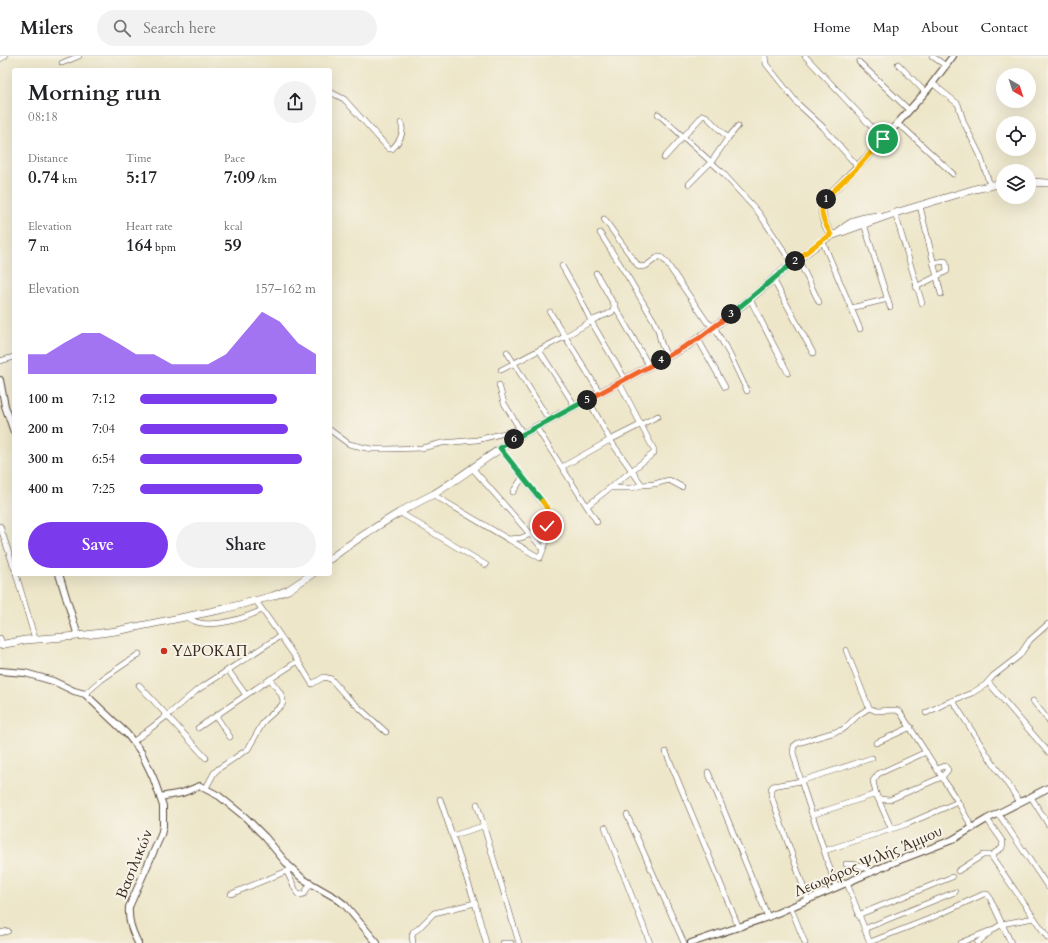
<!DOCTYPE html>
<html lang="en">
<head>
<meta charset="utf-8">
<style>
  body { margin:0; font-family:Cardo,serif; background:#f2f2f2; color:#202124; height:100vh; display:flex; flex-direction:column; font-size:15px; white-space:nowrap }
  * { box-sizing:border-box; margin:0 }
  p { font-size:13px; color:#757577 }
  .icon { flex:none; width:22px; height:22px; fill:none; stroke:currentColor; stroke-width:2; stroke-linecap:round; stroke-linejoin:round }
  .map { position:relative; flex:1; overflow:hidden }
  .side { position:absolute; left:12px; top:12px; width:320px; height:508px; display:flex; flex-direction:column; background:#fff; border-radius:4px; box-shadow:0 4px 16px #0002 }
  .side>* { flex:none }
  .needle { width:26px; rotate:141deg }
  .fabs { position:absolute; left:996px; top:12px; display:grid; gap:8px }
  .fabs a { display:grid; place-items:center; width:40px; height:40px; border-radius:50%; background:#fff; box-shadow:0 4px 16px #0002; font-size:20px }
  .pin { position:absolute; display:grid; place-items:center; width:34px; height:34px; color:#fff; margin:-17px; border:2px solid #fff; border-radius:50%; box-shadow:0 1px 4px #0007 }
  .km { position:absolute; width:20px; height:20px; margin:-10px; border-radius:50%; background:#222; color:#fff; font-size:11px; line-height:20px; text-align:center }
  .round { display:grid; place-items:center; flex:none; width:42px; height:42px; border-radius:21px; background:#f2f2f2 }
  .headline { display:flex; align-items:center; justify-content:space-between; height:68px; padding:0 16px }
  h1 { font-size:22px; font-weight:700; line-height:30px }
  .figures { display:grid; grid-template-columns:repeat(3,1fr); gap:6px; height:68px; padding:4px 16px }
  .figures div { display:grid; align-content:center }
  .figures b { font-size:17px; font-weight:700 }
  .figures small { font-size:11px; font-weight:400 }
  .figures p { font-size:11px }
  .chart { height:112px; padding:8px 16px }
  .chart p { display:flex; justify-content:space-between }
  .chart svg { width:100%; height:72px; margin-top:4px; fill:#7c3aed; opacity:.7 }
  .cta { display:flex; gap:8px; margin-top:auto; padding:8px 16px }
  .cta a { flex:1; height:46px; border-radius:24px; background:#7c3aed; color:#fff; font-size:16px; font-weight:700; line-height:46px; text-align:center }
  .cta a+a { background:#f2f2f2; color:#202124 }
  ul { padding:0 16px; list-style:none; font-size:13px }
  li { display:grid; grid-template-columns:64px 48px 1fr; align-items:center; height:30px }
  li i { height:10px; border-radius:5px; background:#7c3aed }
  header { display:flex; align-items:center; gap:24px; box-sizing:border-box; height:56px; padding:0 20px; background:#fff; border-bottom:1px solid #e0e0e0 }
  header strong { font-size:19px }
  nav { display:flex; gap:22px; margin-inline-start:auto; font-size:14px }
  .search { width:280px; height:36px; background:#f2f2f2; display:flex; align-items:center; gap:10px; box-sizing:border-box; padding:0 14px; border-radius:22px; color:#757577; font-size:15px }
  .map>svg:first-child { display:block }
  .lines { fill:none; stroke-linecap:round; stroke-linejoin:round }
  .minor-casing { stroke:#564638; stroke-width:6 }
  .tertiary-casing { stroke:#564638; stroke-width:8 }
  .secondary-casing { stroke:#564638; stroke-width:8 }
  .minor { stroke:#fff; stroke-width:5 }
  .tertiary { stroke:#fff; stroke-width:6 }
  .secondary { stroke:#fff; stroke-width:7 }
  .split-1-casing { stroke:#fff; stroke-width:8 }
  .split-2-casing { stroke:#fff; stroke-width:8 }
  .split-3-casing { stroke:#fff; stroke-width:8 }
  .split-4-casing { stroke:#fff; stroke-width:8 }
  .split-5-casing { stroke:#fff; stroke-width:8 }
  .split-6-casing { stroke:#fff; stroke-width:8 }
  .split-7-casing { stroke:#fff; stroke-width:8 }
  .split-8-casing { stroke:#fff; stroke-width:8 }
  .split-1 { stroke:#f5b400; stroke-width:5 }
  .split-2 { stroke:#f5b400; stroke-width:5 }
  .split-3 { stroke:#22a559; stroke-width:5 }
  .split-4 { stroke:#f0652b; stroke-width:5 }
  .split-5 { stroke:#f0652b; stroke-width:5 }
  .split-6 { stroke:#22a559; stroke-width:5 }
  .split-7 { stroke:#22a559; stroke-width:5 }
  .split-8 { stroke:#f5b400; stroke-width:5 }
  .poi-dot { fill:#c8321e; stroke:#f7f3e8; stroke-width:1.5 }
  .labels { text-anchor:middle; stroke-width:4; stroke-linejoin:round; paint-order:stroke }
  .poi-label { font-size:15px; fill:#3b2a1e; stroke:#f7f3e8; text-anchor:start }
  .street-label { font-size:15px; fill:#3b2a1e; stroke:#f7f3e8 }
</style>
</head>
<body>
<header>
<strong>Milers</strong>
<div class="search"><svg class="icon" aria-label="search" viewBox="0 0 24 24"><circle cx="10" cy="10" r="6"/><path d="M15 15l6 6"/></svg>Search here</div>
<nav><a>Home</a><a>Map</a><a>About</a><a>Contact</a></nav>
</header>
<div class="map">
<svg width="1048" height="887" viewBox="0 0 1048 887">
  <rect width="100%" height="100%" fill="#f7f3e8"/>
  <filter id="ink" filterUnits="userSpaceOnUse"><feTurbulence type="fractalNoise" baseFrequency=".025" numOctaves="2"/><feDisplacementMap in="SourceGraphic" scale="8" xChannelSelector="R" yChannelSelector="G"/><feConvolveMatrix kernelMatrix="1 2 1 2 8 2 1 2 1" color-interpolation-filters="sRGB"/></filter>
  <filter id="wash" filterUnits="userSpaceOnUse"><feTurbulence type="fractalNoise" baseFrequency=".012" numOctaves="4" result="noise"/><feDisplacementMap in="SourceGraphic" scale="16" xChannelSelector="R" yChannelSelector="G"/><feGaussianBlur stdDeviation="0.9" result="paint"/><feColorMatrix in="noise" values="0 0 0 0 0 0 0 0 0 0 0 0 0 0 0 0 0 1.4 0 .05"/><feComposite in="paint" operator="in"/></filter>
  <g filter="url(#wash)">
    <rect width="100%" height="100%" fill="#ede6c9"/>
  </g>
  <g filter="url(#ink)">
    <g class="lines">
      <g class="minor-casing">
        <g id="minor">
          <path d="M765,0L766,8L798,48L823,71L858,111"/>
          <path d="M805,0L883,83"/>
          <path d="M932,0L946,10"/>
          <path d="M0,3L5,0"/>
          <path d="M859,6L909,54"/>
          <path d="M62,7L79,0"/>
          <path d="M898,8L925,36"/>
          <path d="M932,27L958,48L964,67L980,99L990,129"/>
          <path d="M330,36L344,43L389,93H392C399,86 405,77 401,67"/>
          <path d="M658,58L721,115L759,157L792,207"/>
          <path d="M897,68L906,74L953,118"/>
          <path d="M664,102L703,59L706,60L728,82"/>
          <path d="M689,128L712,105L728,82L738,70"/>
          <path d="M920,150L941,238"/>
          <path d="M895,157L922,247"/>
          <path d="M604,163L639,211L646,210L658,201H661L666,206L707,266L714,271L730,299L747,335"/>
          <path d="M864,168L890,251"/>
          <path d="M600,177L628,221L654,265L658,274L661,287L667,301"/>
          <path d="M822,184L860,273"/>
          <path d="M798,203L819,246"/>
          <path d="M562,210L578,238L591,265L625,323"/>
          <path d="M596,217L649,310"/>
          <path d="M773,223L813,297"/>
          <path d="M916,231L947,215L946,206L945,205L933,207"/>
          <path d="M750,243L788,317"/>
          <path d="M851,252L888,243"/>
          <path d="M550,256L600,337"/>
          <path d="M698,283L725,331"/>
          <path d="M539,294L575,350"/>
          <path d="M507,296L549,364"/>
          <path d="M0,305L14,301"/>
          <path d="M501,314L566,280L595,263L608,258L612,256L615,248"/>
          <path d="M499,329L504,347L521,375"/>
          <path d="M588,343L610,384L642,429"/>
          <path d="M536,371L597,466"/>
          <path d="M330,374L349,388L371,393H388L422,392L442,387L477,384L520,373"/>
          <path d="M562,411L610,384L658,360"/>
          <path d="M473,413L543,493"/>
          <path d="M610,432H632L642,429L654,428L669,424L682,431"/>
          <path d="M513,436L523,421"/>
          <path d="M432,438L540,502L553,469L554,462L500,392"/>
          <path d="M587,450L654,397V394L619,326"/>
          <path d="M399,456L486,509"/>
          <path d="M0,470L14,512"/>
          <path d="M508,483L521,482L545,472L554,465"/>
          <path d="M16,518L35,583"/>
          <path d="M256,545L298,605L312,628L324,621L331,623L345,639L386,676"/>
          <path d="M186,560C189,562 191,564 194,565C213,573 245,562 262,554"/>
          <path d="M0,582L2,588"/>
          <path d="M846,594L869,652L876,655L896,654L900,656L958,746L973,773"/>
          <path d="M228,614L246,639"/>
          <path d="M988,626L1048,696"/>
          <path d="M139,629L206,702"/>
          <path d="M85,638L101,624L139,598"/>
          <path d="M953,645L992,706L1020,746"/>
          <path d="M1033,645L1048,664"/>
          <path d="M926,657L946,647L972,637L985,629L993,620L1019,600L1030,584L1048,568"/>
          <path d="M216,660L230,681"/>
          <path d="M198,672L246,639L298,605"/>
          <path d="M134,685L168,659L196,635L280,580"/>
          <path d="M876,687L911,671"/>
          <path d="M666,696L739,872"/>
          <path d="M708,716L768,861"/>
          <path d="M206,732L214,717L218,713L248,693L264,665L282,649C286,640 275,631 270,623"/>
          <path d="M1031,741L1048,768"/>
          <path d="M440,743L475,847L486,887"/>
          <path d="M879,743L889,744L896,741L942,721L948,714L945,710L937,713"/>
          <path d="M477,748L519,887"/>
          <path d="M998,757L1048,831"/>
          <path d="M627,759L684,887"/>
          <path d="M812,759L876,738"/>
          <path d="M987,763L1003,786L1002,792L994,797L992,801L1048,882"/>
          <path d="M605,771L650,887"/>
          <path d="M891,772L876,738L873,725L878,718L926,696"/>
          <path d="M452,780L483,770"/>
          <path d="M824,795L907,768L958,746"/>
          <path d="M846,808C857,809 864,808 871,817"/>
          <path d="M958,815L983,799H992"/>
          <path d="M287,816L297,837L299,839L304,838L310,828"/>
          <path d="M847,827L870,887"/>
          <path d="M836,831L801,725L793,696L794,690L798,687L842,674L846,671L857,660L869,652"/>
          <path d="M231,838L292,813"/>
          <path d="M808,844L771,739V733L773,730L801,725L872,702"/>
          <path d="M791,852L805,887"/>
          <path d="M858,859L952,821"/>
          <path d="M864,873L955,836"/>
          <path d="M0,877L8,875"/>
          <path d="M870,886L929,863L984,838H987L989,840L1011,887"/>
          <path d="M413,887L412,880L413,876L418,873L434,857L475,847"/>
          <path d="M503,887H511"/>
          <path d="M960,887L989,875"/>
          <path d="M977,887L994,873L1002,868L1034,862"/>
        </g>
      </g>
      <g class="tertiary-casing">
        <g id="tertiary">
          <path d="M831,179L824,166L822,157L823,148L829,139L874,94L928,33L953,0"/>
          <path d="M0,324L5,350L14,376"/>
          <path d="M59,518L78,580"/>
          <path d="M0,615L25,617L53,625L74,635L85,638L127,678L141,696L153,721L160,741L163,750V770L161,779L129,851C128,865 132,875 138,887"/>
          <path d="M160,741L182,737L200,730L219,740L245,761L265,781L288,809L303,823L336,842L345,849L377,887"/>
          <path d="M691,887L768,861L892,807L952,784L987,763L1048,732"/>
        </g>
      </g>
      <g class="secondary-casing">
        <g id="secondary">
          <path d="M1029,126L1048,127"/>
          <path d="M841,174C855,163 860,162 879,160"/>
          <path d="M330,503C352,486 375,471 399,457C410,450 422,444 434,438C464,419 492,397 523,378L687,290L714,271L750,243L792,207L828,181L895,157L975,133L1003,127"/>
          <path d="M0,589L25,584L78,580L116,575L224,553L273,540L288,534L312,518"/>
        </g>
      </g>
      <use href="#minor" class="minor"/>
      <use href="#tertiary" class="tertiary"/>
      <use href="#secondary" class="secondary"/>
    </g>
  </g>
  <g class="lines" filter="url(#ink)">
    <g class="split-1-casing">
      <path id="split-1" d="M826,143L829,139L858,111L883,83"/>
    </g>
    <g class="split-2-casing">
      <path id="split-2" d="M795,205L822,184L831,179C825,167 817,156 826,143"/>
    </g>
    <g class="split-3-casing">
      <path id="split-3" d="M731,258L795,205"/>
    </g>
    <g class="split-4-casing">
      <path id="split-4" d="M661,304L698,283L731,258"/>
    </g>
    <g class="split-5-casing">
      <path id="split-5" d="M587,344L661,304"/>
    </g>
    <g class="split-6-casing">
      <path id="split-6" d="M514,383L587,344"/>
    </g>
    <g class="split-7-casing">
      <path id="split-7" d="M514,383L500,392L542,445"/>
    </g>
    <g class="split-8-casing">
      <path id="split-8" d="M542,445L554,462V465L547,470"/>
    </g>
    <use href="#split-1" class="split-1"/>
    <use href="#split-2" class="split-2"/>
    <use href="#split-3" class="split-3"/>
    <use href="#split-4" class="split-4"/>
    <use href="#split-5" class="split-5"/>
    <use href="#split-6" class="split-6"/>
    <use href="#split-7" class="split-7"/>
    <use href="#split-8" class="split-8"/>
  </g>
  <circle class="poi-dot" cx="164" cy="595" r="4"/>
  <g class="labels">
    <g class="poi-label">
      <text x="172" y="600">ΥΔΡΟΚΑΠ</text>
    </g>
    <g class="street-label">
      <text transform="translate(868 805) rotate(-23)" y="5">Λεωφόρος Ψιλής Άμμου</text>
      <text transform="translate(134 808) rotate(-68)" y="5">Βασιλικών</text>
    </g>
  </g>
</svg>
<div class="fabs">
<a><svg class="needle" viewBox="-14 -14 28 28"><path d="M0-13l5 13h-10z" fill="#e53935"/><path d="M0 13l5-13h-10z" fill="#757577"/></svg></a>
<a><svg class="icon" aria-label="locate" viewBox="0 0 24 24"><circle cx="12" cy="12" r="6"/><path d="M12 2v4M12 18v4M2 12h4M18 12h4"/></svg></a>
<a><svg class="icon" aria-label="layers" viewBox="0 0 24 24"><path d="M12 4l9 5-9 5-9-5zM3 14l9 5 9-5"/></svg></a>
</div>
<div class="pin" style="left:883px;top:83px;background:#1e9e55"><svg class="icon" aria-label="arrive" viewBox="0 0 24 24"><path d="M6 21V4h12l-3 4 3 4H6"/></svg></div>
<div class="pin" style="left:547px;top:470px;background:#d93025"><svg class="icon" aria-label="check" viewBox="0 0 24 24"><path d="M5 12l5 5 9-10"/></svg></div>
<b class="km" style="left:826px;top:143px">1</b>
<b class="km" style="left:795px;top:205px">2</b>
<b class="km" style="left:731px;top:258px">3</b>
<b class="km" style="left:661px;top:304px">4</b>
<b class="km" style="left:587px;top:344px">5</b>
<b class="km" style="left:514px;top:383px">6</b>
<section class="side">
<div class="headline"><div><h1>Morning run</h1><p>08:18</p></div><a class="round"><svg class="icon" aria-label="share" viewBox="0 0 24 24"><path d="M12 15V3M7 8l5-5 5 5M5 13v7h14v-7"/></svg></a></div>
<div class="figures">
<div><p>Distance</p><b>0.74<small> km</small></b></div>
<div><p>Time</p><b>5:17</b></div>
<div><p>Pace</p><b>7:09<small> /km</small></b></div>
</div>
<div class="figures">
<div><p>Elevation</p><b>7<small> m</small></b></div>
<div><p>Heart rate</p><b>164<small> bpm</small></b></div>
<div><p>kcal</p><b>59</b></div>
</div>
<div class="chart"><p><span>Elevation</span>157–162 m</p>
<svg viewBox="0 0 160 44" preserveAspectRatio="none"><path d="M0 44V32L10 32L20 25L30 19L40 19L50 25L60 32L70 32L80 38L90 38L100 38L110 32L120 19L130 6L140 12L150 25L160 32V44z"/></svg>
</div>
<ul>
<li><b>100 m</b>7:12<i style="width:78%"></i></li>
<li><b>200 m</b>7:04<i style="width:84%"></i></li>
<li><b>300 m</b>6:54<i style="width:92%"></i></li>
<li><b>400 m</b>7:25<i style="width:70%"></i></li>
</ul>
<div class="cta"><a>Save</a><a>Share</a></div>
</section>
</div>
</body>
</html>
